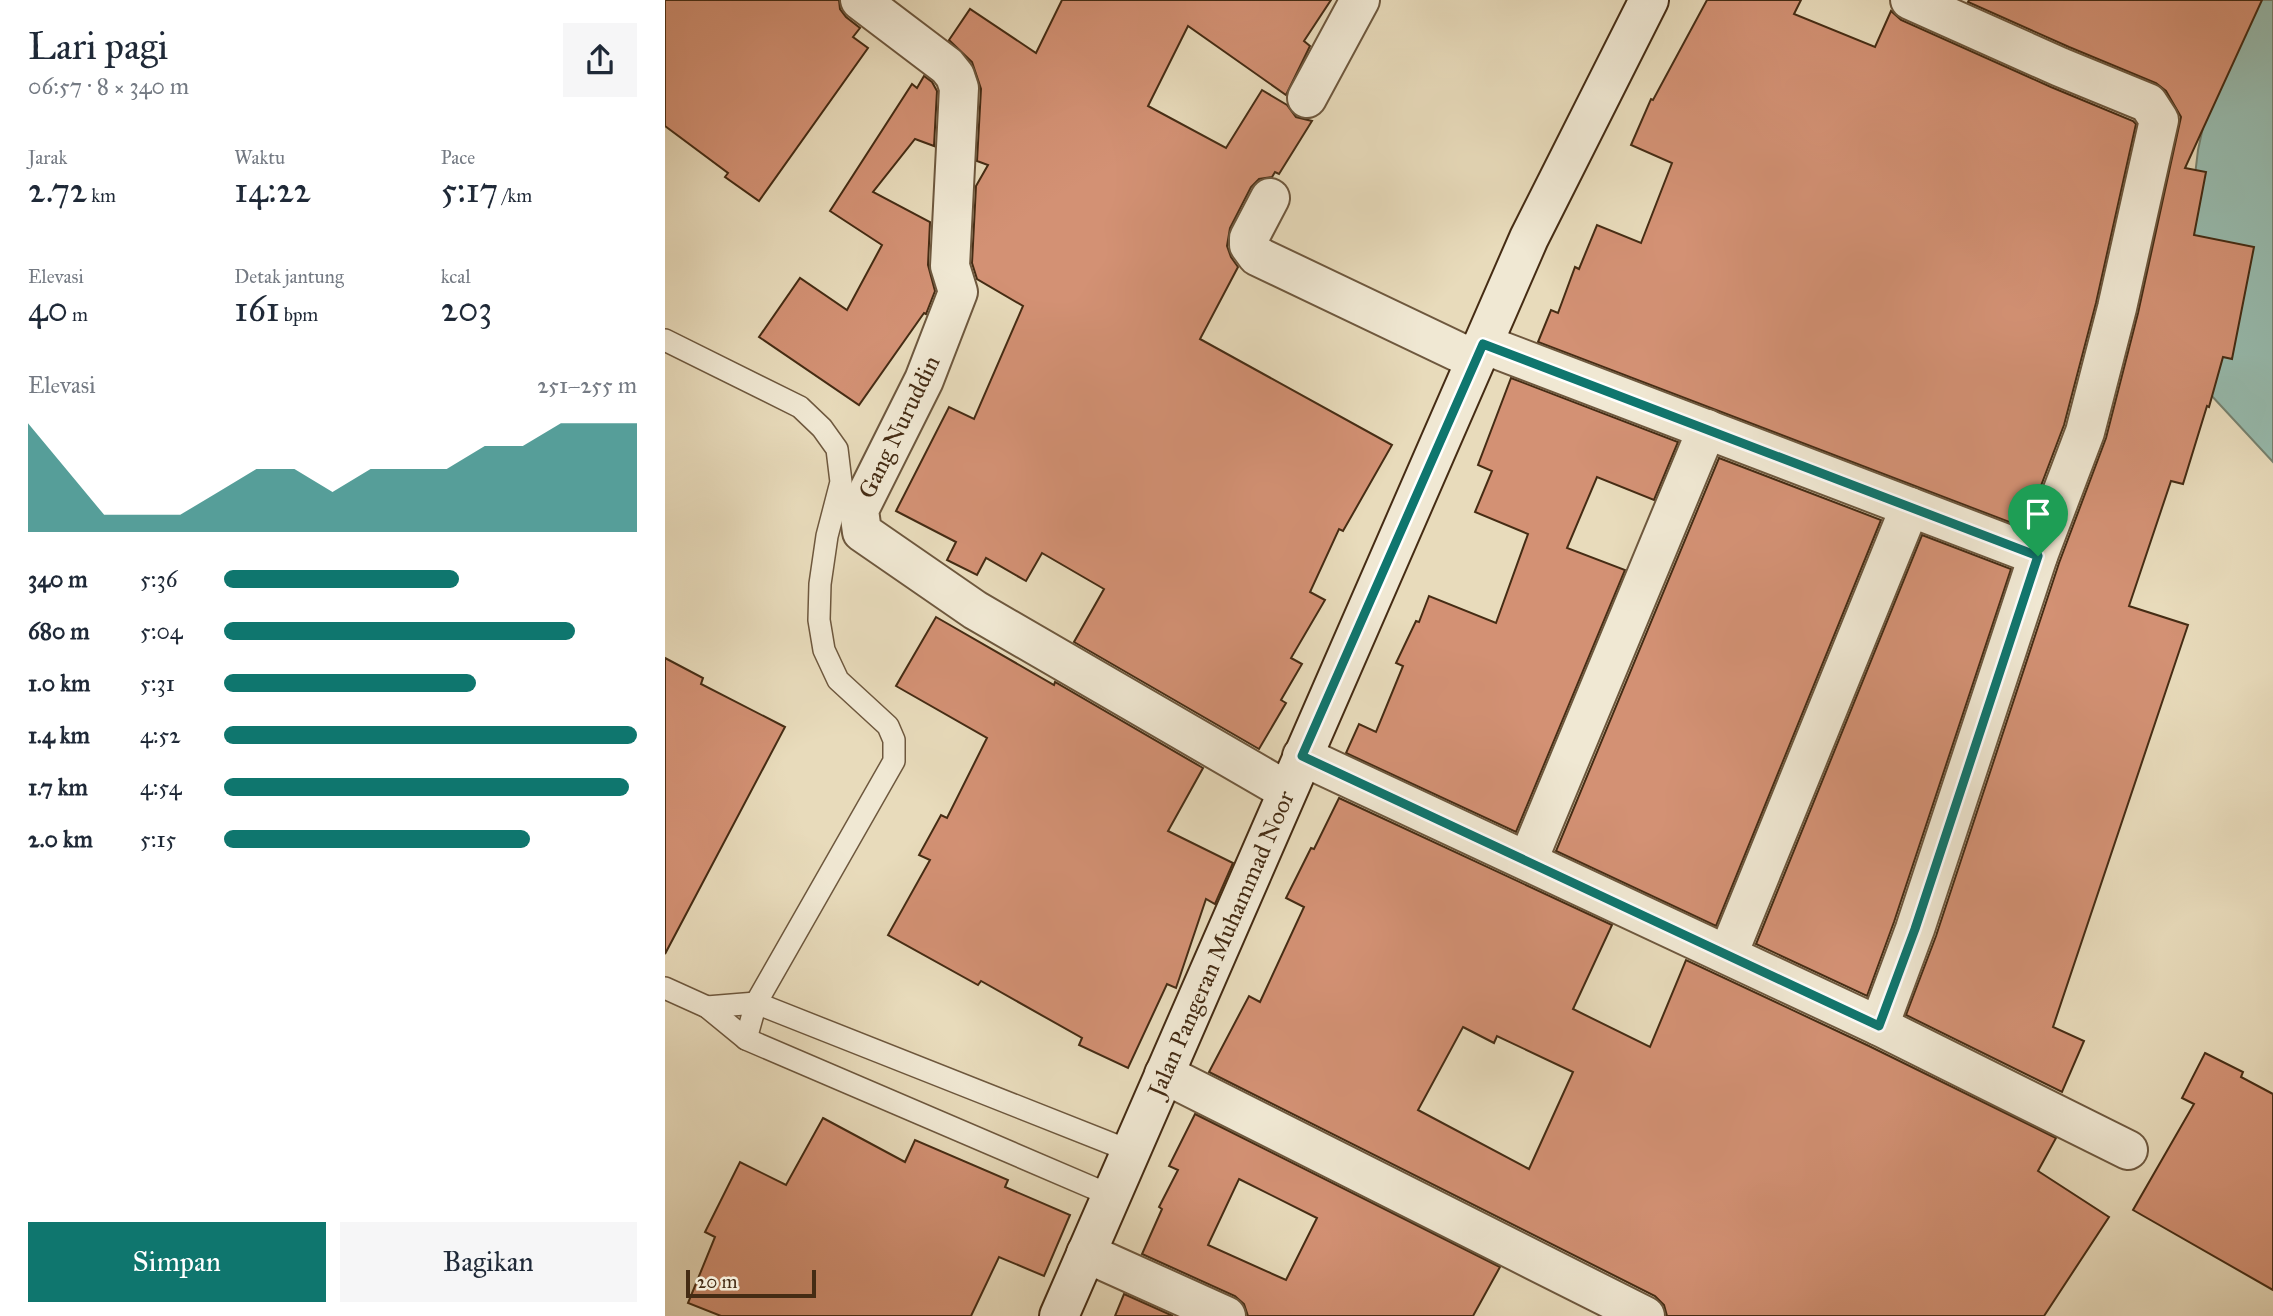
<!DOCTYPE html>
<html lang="id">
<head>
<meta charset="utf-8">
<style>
  body { margin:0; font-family:"IM FELL Great Primer",serif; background:#f6f6f7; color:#1f2937; height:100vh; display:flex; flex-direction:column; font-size:26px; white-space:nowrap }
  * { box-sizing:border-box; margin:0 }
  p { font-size:23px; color:#747a83 }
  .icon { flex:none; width:38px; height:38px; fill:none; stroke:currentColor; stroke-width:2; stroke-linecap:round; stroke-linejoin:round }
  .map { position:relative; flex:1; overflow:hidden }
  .details { display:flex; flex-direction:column; background:#fff; width:665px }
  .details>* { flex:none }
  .scale { position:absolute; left:21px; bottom:18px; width:130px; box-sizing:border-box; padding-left:7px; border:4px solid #452c14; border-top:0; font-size:19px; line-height:24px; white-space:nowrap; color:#452c14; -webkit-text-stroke:5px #f0e8d3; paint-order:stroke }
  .pin { position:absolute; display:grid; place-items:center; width:60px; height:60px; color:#fff; margin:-72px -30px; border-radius:50% 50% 50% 0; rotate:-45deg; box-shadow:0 0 7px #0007 }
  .pin .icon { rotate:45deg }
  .round { display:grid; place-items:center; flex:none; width:74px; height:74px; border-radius:0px; background:#f6f6f7 }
  .overview { display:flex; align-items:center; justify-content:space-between; height:119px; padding:0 28px }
  h1 { font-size:38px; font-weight:600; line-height:52px }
  .figures { display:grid; grid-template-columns:repeat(3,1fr); gap:10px; height:119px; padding:7px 28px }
  .figures div { display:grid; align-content:center }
  .figures b { font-size:35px; font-weight:600 }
  .figures small { font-size:19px; font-weight:400 }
  .figures p { font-size:19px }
  .chart { height:196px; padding:14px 28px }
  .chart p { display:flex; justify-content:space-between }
  .chart svg { width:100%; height:126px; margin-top:7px; fill:#0f766e; opacity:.7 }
  .button { display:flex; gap:14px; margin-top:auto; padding:14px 28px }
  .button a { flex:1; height:80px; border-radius:0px; background:#0f766e; color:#fff; font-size:28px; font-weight:600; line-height:80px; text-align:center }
  .button a+a { background:#f6f6f7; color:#1f2937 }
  ul { padding:0 28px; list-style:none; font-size:23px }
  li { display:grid; grid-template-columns:112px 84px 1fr; align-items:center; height:52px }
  li i { height:18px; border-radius:9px; background:#0f766e }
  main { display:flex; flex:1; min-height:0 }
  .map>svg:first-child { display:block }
  .water { fill:#97bbae; stroke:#768270; stroke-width:2 }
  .building { fill:#d39174; stroke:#452c14; stroke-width:2; fill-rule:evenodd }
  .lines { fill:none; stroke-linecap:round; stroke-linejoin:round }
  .lane-casing { stroke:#6e583e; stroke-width:24 }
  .street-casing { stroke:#6e583e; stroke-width:42 }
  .secondary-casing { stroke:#452c14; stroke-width:42 }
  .lane { stroke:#f0e8d3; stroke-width:21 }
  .street { stroke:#f0e8d3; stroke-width:38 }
  .secondary { stroke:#f0e8d3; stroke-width:38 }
  .route-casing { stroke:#fff; stroke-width:14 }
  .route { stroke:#0f766e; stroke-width:9 }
  .labels { text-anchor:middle; stroke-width:5; stroke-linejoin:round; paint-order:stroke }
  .street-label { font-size:24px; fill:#452c14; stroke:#f0e8d3 }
</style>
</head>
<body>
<main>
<section class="details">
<div class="overview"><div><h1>Lari pagi</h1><p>06:57 · 8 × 340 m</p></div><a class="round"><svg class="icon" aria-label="share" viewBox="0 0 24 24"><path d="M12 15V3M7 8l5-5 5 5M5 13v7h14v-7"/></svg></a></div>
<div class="figures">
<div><p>Jarak</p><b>2.72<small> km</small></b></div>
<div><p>Waktu</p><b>14:22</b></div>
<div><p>Pace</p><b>5:17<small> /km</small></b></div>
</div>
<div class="figures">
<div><p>Elevasi</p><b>40<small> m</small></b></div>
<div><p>Detak jantung</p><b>161<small> bpm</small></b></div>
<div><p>kcal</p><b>203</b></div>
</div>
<div class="chart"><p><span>Elevasi</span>251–255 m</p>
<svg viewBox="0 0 160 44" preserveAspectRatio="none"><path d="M0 44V6L10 22L20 38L30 38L40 38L50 30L60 22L70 22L80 30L90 22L100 22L110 22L120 14L130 14L140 6L150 6L160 6V44z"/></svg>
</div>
<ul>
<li><b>340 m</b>5:36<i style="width:57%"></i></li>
<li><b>680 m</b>5:04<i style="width:85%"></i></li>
<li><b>1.0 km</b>5:31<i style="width:61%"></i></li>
<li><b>1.4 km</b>4:52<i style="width:100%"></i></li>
<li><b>1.7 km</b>4:54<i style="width:98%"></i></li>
<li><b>2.0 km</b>5:15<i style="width:74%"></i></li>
</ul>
<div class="button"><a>Simpan</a><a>Bagikan</a></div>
</section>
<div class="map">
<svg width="1608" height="1316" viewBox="0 0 1608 1316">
  <rect width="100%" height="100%" fill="#e8dbbb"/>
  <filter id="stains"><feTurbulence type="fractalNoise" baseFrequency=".00286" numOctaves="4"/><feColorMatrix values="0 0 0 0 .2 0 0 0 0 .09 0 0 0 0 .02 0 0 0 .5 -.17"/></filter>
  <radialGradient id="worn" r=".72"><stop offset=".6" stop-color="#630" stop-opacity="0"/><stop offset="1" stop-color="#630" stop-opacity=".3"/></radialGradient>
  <path class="water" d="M1566,0H1608V462L1520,367L1521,251L1533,150Z"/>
  <g class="building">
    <path d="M0,0H174L175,9L181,17L195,28L188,37L203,48L94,201L60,177L63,173L0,126Z"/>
    <path d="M397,0H666L639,41L645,46L621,95L523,26L483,106L561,148L597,90L622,105L631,117L647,121L614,174L610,172L607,177L594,179L586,187L565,228L562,246L566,257L573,267L535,339L727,445L678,531L674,529L645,592L660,600L626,658L637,664L616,700L621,703L594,749L409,642L439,589L377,553L361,581L321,558L312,575L282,560L291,542L231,511L284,407L309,419L358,306L312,279L307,263L311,186L323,165L312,161L316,89L307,62L284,40L305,9L371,53Z"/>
    <path d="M1042,0H1136L1129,14L1210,47L1226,11L1236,20L1386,87L1468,121L1471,124L1431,303L1399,425L1360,528L873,342L886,310L893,313L910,267L914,269L932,225L976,243L1007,163L966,145L986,99L988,100Z"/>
    <path d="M1304,0H1597L1520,168L1541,172L1529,235L1589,247L1567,359L1558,357L1544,407L1542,406L1518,484L1506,481L1464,606L1523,625L1388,1027L1419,1041L1397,1092L1241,1015L1271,936L1394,563L1441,438L1473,313L1516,117L1501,91L1491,83L1404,47L1303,2Z"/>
    <path d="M259,76L267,82L272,91L269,146L250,139L208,192L265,222L263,265L270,291L261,314L259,313L194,405L94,337L135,278L182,310L217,245L165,211L247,84L252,88Z"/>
    <path d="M846,378L1013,442L989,500L932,477L902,548L960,570L851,832L681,753L694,724L711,732L738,666L731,663L751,621L754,622L764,596L831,623L863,534L810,512L827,471L813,465Z"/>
    <path d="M1054,458L1216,520L1051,926L891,851Z"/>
    <path d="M1257,535L1346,569L1229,922L1202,996L1091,944Z"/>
    <path d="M271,617L389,685L390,682L538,768L503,831L568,863L550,904L541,899L511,988L502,984L463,1068L414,1045L417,1038L316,981L313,985L223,935L265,860L254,855L276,815L282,818L322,738L231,686Z"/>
    <path d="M0,658L38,678L36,684L120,727L0,954Z"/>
    <path d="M674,798L947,925L908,1009L985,1047L1021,960L1204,1046L1391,1138L1373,1171L1444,1217L1379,1316H1002L999,1305L990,1296L544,1072L584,996L595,1002L639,907L621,898L646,848L649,849ZM798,1027L829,1043L832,1036L908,1072L864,1169L753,1110Z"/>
    <path d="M1540,1053L1578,1072L1576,1077L1608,1094V1290L1468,1210L1529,1104L1517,1098Z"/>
    <path d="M530,1114L835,1267L808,1316H583L579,1304L570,1296L477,1254L497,1209L494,1207L513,1170L504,1166ZM574,1179L652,1218L621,1280L543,1245Z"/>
    <path d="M158,1118L240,1162L250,1140L343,1180L340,1187L405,1215L379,1276L334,1257L306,1316H56L23,1303L50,1237L40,1232L75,1162L121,1185Z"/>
    <path d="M459,1294L508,1316H450Z"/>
  </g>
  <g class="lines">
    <g class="lane-casing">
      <g id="lane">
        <path d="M0,340L135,407L157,428L172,449L176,482L162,536L155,584L154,620L159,650L173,680L223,726L229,740V761L91,1003L81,1039"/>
        <path d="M0,988L42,1007L81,1039L447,1196"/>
        <path d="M42,1007L91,1003L465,1151"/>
      </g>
    </g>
    <g class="street-casing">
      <g id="street">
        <path d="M195,0L282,66L290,76L294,88L285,266L293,292L259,380L194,510L197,532L310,610L622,791"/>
        <path d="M642,98L695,0"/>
        <path d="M605,198L584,238V245L592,256L810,360"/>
        <path d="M818,344L1373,556"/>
        <path d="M637,756L1214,1026L1250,929L1373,556L1420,432L1452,308L1494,120L1483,103L1395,67L1245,0"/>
        <path d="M863,860L1042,429"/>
        <path d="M1063,954L1245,507"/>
        <path d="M1214,1026L1463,1150"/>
        <path d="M499,1074L980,1316"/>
        <path d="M421,1253L561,1316"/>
      </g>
    </g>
    <g class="secondary-casing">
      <g id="secondary">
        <path id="s1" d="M394,1316L864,238L984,0"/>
      </g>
    </g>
    <use href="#lane" class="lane"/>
    <use href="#street" class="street"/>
    <use href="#secondary" class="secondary"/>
  </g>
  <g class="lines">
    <g class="route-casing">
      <path id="route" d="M818,344L1373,556L1250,929L1214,1026L637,756Z"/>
    </g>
    <use href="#route" class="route"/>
  </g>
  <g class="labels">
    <g class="street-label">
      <text transform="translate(234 427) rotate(-64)" y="8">Gang Nuruddin</text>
      <text dy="8" stroke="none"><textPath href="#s1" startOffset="406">Jalan Pangeran Muhammad Noor</textPath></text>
    </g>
  </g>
  <rect width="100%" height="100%" filter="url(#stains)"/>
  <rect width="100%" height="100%" fill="url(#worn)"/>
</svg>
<div class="scale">20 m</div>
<div class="pin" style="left:1373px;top:556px;background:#1e9e55"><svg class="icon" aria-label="arrive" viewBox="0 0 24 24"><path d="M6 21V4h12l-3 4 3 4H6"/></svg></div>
</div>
</main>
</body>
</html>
